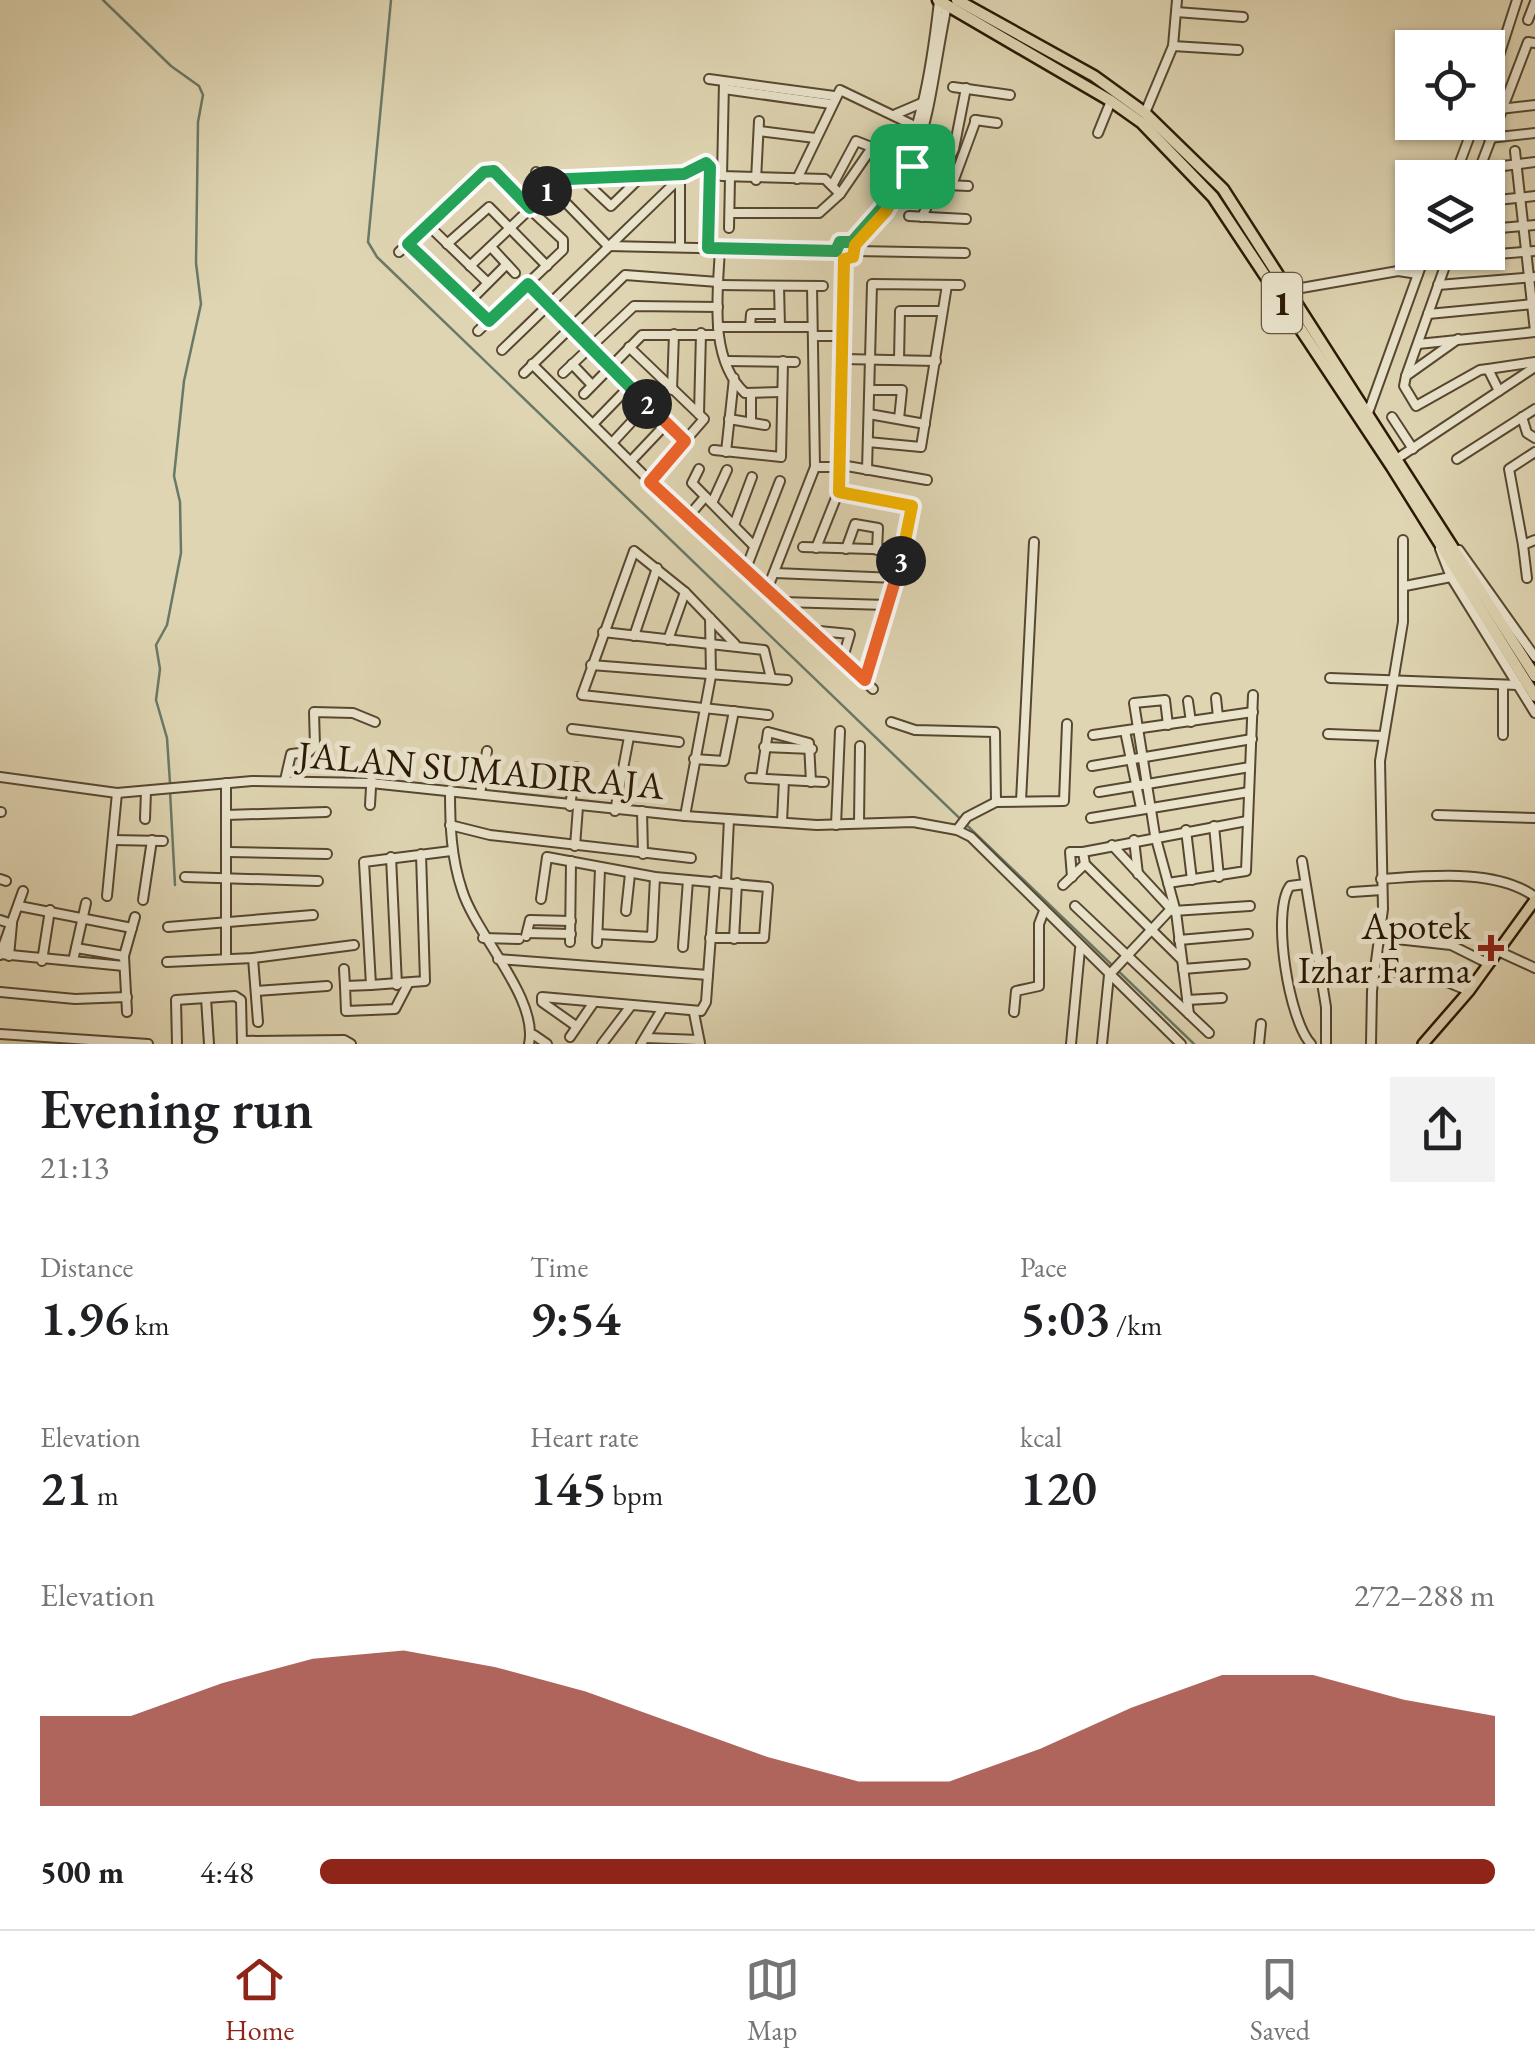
<!DOCTYPE html>
<html lang="en">
<head>
<meta charset="utf-8">
<style>
  body { margin:0; font-family:"EB Garamond",serif; background:#f2f2f2; color:#202124; height:100vh; display:flex; flex-direction:column; font-size:38px; white-space:nowrap }
  * { box-sizing:border-box; margin:0 }
  p { font-size:32px; color:#757577 }
  .icon { flex:none; width:55px; height:55px; fill:none; stroke:currentColor; stroke-width:2; stroke-linecap:round; stroke-linejoin:round }
  .map { position:relative; height:1044px; overflow:hidden }
  .panel { display:flex; flex-direction:column; background:#fff; flex:1 }
  .panel>* { flex:none }
  .controls { position:absolute; left:1395px; top:30px; display:grid; gap:20px }
  .controls a { display:grid; place-items:center; width:110px; height:110px; border-radius:0px; background:#fff; box-shadow:0 2px 8px #0004; font-size:50px }
  .pin { position:absolute; display:grid; place-items:center; width:85px; height:85px; color:#fff; margin:-42px; border-radius:20px; box-shadow:0 5px 15px #0006 }
  .km { position:absolute; width:50px; height:50px; margin:-25px; border-radius:50%; background:#222; color:#fff; font-size:28px; line-height:50px; text-align:center }
  .round { display:grid; place-items:center; flex:none; width:105px; height:105px; border-radius:0px; background:#f2f2f2 }
  .headline { display:flex; align-items:center; justify-content:space-between; height:170px; padding:0 40px }
  h1 { font-size:55px; font-weight:600; line-height:75px }
  .figures { display:grid; grid-template-columns:repeat(3,1fr); gap:15px; height:170px; padding:10px 40px }
  .figures div { display:grid; align-content:center }
  .figures b { font-size:50px; font-weight:600 }
  .figures small { font-size:28px; font-weight:400 }
  .figures p { font-size:28px }
  .chart { height:280px; padding:20px 40px }
  .chart p { display:flex; justify-content:space-between }
  .chart svg { width:100%; height:180px; margin-top:10px; fill:#8f2418; opacity:.7 }
  ul { padding:0 40px; list-style:none; font-size:32px }
  li { display:grid; grid-template-columns:160px 120px 1fr; align-items:center; height:75px }
  li i { height:25px; border-radius:12px; background:#8f2418 }
  .tab-bar { display:flex; justify-content:space-around; align-items:center; height:140px; border-top:2px solid #e0e0e0; background:#fff; font-size:28px; color:#757577 }
  .tab-bar a { display:grid; justify-items:center; gap:5px }
  .tab-bar .active { color:#8f2418 }
  .map>svg:first-child { display:block }
  .lines { fill:none; stroke-linecap:round; stroke-linejoin:round }
  .stream { stroke:#697968; stroke-width:2.5 }
  .minor-casing { stroke:#574730; stroke-width:12 }
  .major-casing { stroke:#2a1804; stroke-width:14 }
  .highway-casing { stroke:#2a1804; stroke-width:15 }
  .minor { stroke:#eae4cd; stroke-width:8 }
  .major { stroke:#dfd5b2; stroke-width:9 }
  .highway { stroke:#dfd5b2; stroke-width:10 }
  .split-1-casing { stroke:#fff; stroke-width:20 }
  .split-2-casing { stroke:#fff; stroke-width:20 }
  .split-3-casing { stroke:#fff; stroke-width:20 }
  .split-4-casing { stroke:#fff; stroke-width:20 }
  .split-1 { stroke:#22a559; stroke-width:12 }
  .split-2 { stroke:#22a559; stroke-width:12 }
  .split-3 { stroke:#f0652b; stroke-width:12 }
  .split-4 { stroke:#f5b400; stroke-width:12 }
  .poi-dot { fill:#8f2418; stroke:#eae4cd; stroke-width:4 }
  .labels { text-anchor:middle; stroke-width:10; stroke-linejoin:round; paint-order:stroke }
  .shield { fill:#eae4cd; stroke:#645540; stroke-width:2.5 }
  .shield-label { font-size:35px; font-weight:bold; fill:#2a1804 }
  .street-label { font-size:38px; fill:#2a1804; stroke:#eae4cd }
  .poi-label { font-size:38px; fill:#2a1804; stroke:#eae4cd; text-anchor:end }
</style>
</head>
<body>
<div class="map">
<svg width="1535" height="1044" viewBox="0 0 1535 1044">
  <rect width="100%" height="100%" fill="#dfd5b2"/>
  <filter id="stains"><feTurbulence type="fractalNoise" baseFrequency=".002" numOctaves="4"/><feColorMatrix values="0 0 0 0 .2 0 0 0 0 .09 0 0 0 0 .02 0 0 0 .5 -.17"/></filter>
  <radialGradient id="worn" r=".72"><stop offset=".6" stop-color="#630" stop-opacity="0"/><stop offset="1" stop-color="#630" stop-opacity=".3"/></radialGradient>
  <g class="lines">
    <g class="stream">
      <path d="M103,0L171,66L199,86L203,95L198,122L196,263L201,304L184,381L174,476L180,502L181,553L167,625L156,645L160,669L156,700L167,738L170,783"/>
      <path d="M391,0L368,242L377,257L1194,1044"/>
      <path d="M170,791L175,885"/>
    </g>
    <g class="minor-casing">
      <g id="minor">
        <path d="M1176,12L1243,17"/>
        <path d="M1528,20L1535,2"/>
        <path d="M1173,46L1238,50"/>
        <path d="M709,79L834,96"/>
        <path d="M724,82L722,176L825,179L840,194"/>
        <path d="M953,87L1010,95"/>
        <path d="M724,89L831,104"/>
        <path d="M1488,90L1517,0"/>
        <path d="M1500,109L1535,105"/>
        <path d="M1145,113L1173,46L1177,0"/>
        <path d="M896,114L924,102"/>
        <path d="M975,120L997,123"/>
        <path d="M759,131L815,138"/>
        <path d="M1098,133L1111,101"/>
        <path d="M1489,138L1535,133"/>
        <path d="M1515,151L1535,331"/>
        <path d="M911,165L942,178"/>
        <path d="M1479,169L1535,162"/>
        <path d="M536,172L608,246L836,251L847,259L856,248L846,240L836,251"/>
        <path d="M579,176L611,206L644,174"/>
        <path d="M680,178V247"/>
        <path d="M1454,178L1475,122"/>
        <path d="M1476,178L1528,42L1535,43"/>
        <path d="M797,179L840,90L919,128"/>
        <path d="M545,180L684,174"/>
        <path d="M756,180L759,121"/>
        <path d="M833,184L856,141L879,150"/>
        <path d="M947,185L968,186"/>
        <path d="M952,185L976,120"/>
        <path d="M1488,201L1535,196"/>
        <path d="M884,204C920,140 931,74 939,1"/>
        <path d="M730,213H819L840,194L873,146"/>
        <path d="M909,216L966,219"/>
        <path d="M922,217L954,149L966,88"/>
        <path d="M428,225L487,282"/>
        <path d="M729,228L730,178"/>
        <path d="M1488,229L1535,225"/>
        <path d="M409,244L489,321"/>
        <path d="M447,244L489,207L547,266"/>
        <path d="M855,245C933,159 925,112 947,5"/>
        <path d="M491,247L515,273"/>
        <path d="M720,248C718,293 708,359 745,393L781,392"/>
        <path d="M856,251L965,253"/>
        <path d="M399,252L489,171L563,240V250L478,331"/>
        <path d="M1448,258L1535,251"/>
        <path d="M470,266L553,187"/>
        <path d="M528,284L685,441"/>
        <path d="M718,285L823,286"/>
        <path d="M1438,285L1535,277"/>
        <path d="M779,286L780,327"/>
        <path d="M1290,290L1398,271L1418,274"/>
        <path d="M469,302L506,265"/>
        <path d="M1428,314L1533,304"/>
        <path d="M718,327H812"/>
        <path d="M750,327L751,314H779"/>
        <path d="M813,336H844"/>
        <path d="M1458,339L1406,376L1404,386L1416,406L1480,370L1488,369L1499,391"/>
        <path d="M1418,344L1535,332"/>
        <path d="M629,347L704,419L650,481"/>
        <path d="M502,350L684,174L702,162L709,167L708,248"/>
        <path d="M844,359L936,361"/>
        <path d="M899,360L900,311H942"/>
        <path d="M727,361L795,362"/>
        <path d="M532,364L687,518L873,689"/>
        <path d="M572,364L592,385"/>
        <path d="M1488,369L1535,362"/>
        <path d="M524,373L625,275L718,282"/>
        <path d="M563,373L634,306L718,307"/>
        <path d="M1406,376L1450,252"/>
        <path d="M672,390L674,334"/>
        <path d="M870,390H902L899,419"/>
        <path d="M584,394L642,335H718"/>
        <path d="M751,394V422"/>
        <path d="M1368,413L1426,252"/>
        <path d="M699,414L701,333"/>
        <path d="M869,414L925,424"/>
        <path d="M1392,417L1413,449"/>
        <path d="M1522,417L1527,433L1535,438"/>
        <path d="M729,419L765,425"/>
        <path d="M593,424L629,387"/>
        <path d="M868,442L921,447L947,285"/>
        <path d="M612,443L636,417"/>
        <path d="M714,450L781,457L783,361"/>
        <path d="M726,452L734,378"/>
        <path d="M1535,452L1509,469L1523,545L1535,540"/>
        <path d="M1398,458L1535,367"/>
        <path d="M1457,459L1535,409"/>
        <path d="M631,461L667,423"/>
        <path d="M841,465L927,480"/>
        <path d="M815,467H841"/>
        <path d="M699,469L692,483L754,546"/>
        <path d="M867,470L872,284L960,285"/>
        <path d="M839,492L908,505L912,510L865,680"/>
        <path d="M712,503L727,470"/>
        <path d="M687,518L705,497"/>
        <path d="M734,525L752,477"/>
        <path d="M1523,545L1527,578"/>
        <path d="M803,547L905,550"/>
        <path d="M816,548L840,488L844,259"/>
        <path d="M846,549L855,524L878,528L877,550"/>
        <path d="M1440,549L1451,577L1535,713"/>
        <path d="M1459,550L1535,657"/>
        <path d="M745,571L780,481"/>
        <path d="M775,573L896,578"/>
        <path d="M1405,586L1451,577"/>
        <path d="M767,590L815,467L812,286"/>
        <path d="M782,602L887,605"/>
        <path d="M809,630L850,634L842,661"/>
        <path d="M603,632L764,650L771,678"/>
        <path d="M634,636L657,568"/>
        <path d="M668,640L685,592"/>
        <path d="M735,644L685,592L634,551L582,695L768,715"/>
        <path d="M591,665L787,680"/>
        <path d="M1330,678L1518,685"/>
        <path d="M1216,698L1218,717"/>
        <path d="M1188,701L1191,722"/>
        <path d="M891,722L915,730L995,732L996,802L1064,801L1067,724"/>
        <path d="M1168,725L1165,700L1134,703L1155,835L1176,912L1189,1014"/>
        <path d="M572,729L679,742"/>
        <path d="M1125,731L1141,808"/>
        <path d="M1328,734L1383,736"/>
        <path d="M1093,735L1253,712"/>
        <path d="M1503,735V685"/>
        <path d="M764,747L812,749"/>
        <path d="M694,759L724,761L734,711"/>
        <path d="M1092,766L1252,739"/>
        <path d="M0,777L117,793L252,781L371,783L685,816L817,825L913,822L957,830L971,837L1181,1044"/>
        <path d="M750,778L824,782"/>
        <path d="M761,778L768,732L809,743L811,782"/>
        <path d="M285,780L291,754L309,752L315,746L314,712L353,713L375,722"/>
        <path d="M450,790C450,825 451,857 462,890C476,935 539,999 529,1044"/>
        <path d="M1099,792L1250,767"/>
        <path d="M480,794L487,751"/>
        <path d="M1021,801L1034,542"/>
        <path d="M370,805L373,751"/>
        <path d="M570,806L576,767"/>
        <path d="M615,811L629,737"/>
        <path d="M642,811L643,854"/>
        <path d="M0,812H1"/>
        <path d="M226,815L326,812"/>
        <path d="M1437,815L1535,818"/>
        <path d="M685,816L711,676L710,618"/>
        <path d="M1091,818L1249,792"/>
        <path d="M145,819L146,791"/>
        <path d="M782,822L784,780"/>
        <path d="M859,823L860,746"/>
        <path d="M450,825L490,835L691,858"/>
        <path d="M836,825L840,731"/>
        <path d="M1214,826L1219,877"/>
        <path d="M957,830L967,817L996,802"/>
        <path d="M1186,830L1192,880"/>
        <path d="M113,840L163,841"/>
        <path d="M1134,840L1138,874"/>
        <path d="M1112,845L1173,911L1250,906"/>
        <path d="M575,846L578,807"/>
        <path d="M228,852L327,854"/>
        <path d="M421,854L425,981L371,985L364,862L451,851"/>
        <path d="M391,857L397,985"/>
        <path d="M1302,861L1326,1007V1044"/>
        <path d="M185,877L318,881"/>
        <path d="M1072,877L1070,852H1083"/>
        <path d="M0,879L6,881"/>
        <path d="M1381,879C1427,876 1497,868 1535,897"/>
        <path d="M726,882L729,819"/>
        <path d="M1168,883L1246,871L1253,695"/>
        <path d="M1305,884L1290,886C1271,912 1289,1021 1311,1044"/>
        <path d="M1063,885L1085,864"/>
        <path d="M1352,892L1382,890"/>
        <path d="M107,896L117,793"/>
        <path d="M541,899L547,857L655,877L768,887L764,938H710"/>
        <path d="M143,900L152,840"/>
        <path d="M19,906L132,928"/>
        <path d="M1075,906L1209,1033"/>
        <path d="M626,911L630,874"/>
        <path d="M0,920L12,924L9,956"/>
        <path d="M168,927L313,915"/>
        <path d="M527,933L571,934"/>
        <path d="M598,934L652,937L655,877"/>
        <path d="M526,936L530,920L571,921"/>
        <path d="M1378,937L1451,945L1489,964"/>
        <path d="M483,938L519,939"/>
        <path d="M734,939L737,883"/>
        <path d="M1179,940L1248,934"/>
        <path d="M570,942L571,861"/>
        <path d="M597,943L600,869"/>
        <path d="M683,947L688,880"/>
        <path d="M76,948L124,956"/>
        <path d="M1498,951L1535,968"/>
        <path d="M0,954L124,966"/>
        <path d="M0,955L23,891"/>
        <path d="M253,958L258,1022"/>
        <path d="M226,959V783"/>
        <path d="M498,959L708,975"/>
        <path d="M1181,959L1085,864L1083,852L1247,821"/>
        <path d="M42,961L50,910"/>
        <path d="M73,961L86,903"/>
        <path d="M167,962L253,958L354,945"/>
        <path d="M344,969L345,986"/>
        <path d="M1183,969L1245,964"/>
        <path d="M1374,971L1435,977L1469,991"/>
        <path d="M371,985L345,986L346,1011L395,1009L408,984"/>
        <path d="M256,991L327,986"/>
        <path d="M0,992L75,999L127,997"/>
        <path d="M206,998L209,1044"/>
        <path d="M1187,1000L1222,998"/>
        <path d="M127,1012L124,956L135,917"/>
        <path d="M1014,1012L1016,991L1039,986V924L1044,911"/>
        <path d="M694,1013L700,1043"/>
        <path d="M576,1026L542,1002V997L701,1011L706,1002L715,881"/>
        <path d="M0,1034L148,1044"/>
        <path d="M534,1035L547,1044"/>
        <path d="M570,1037L594,1002"/>
        <path d="M646,1038L699,1040"/>
        <path d="M242,1041L344,1040L351,1044"/>
        <path d="M177,1044L176,1000L235,996L241,1000L242,1044"/>
        <path d="M602,1044L630,1007"/>
        <path d="M641,1044L661,1011"/>
        <path d="M1071,1044L1080,949"/>
        <path d="M1102,1044L1109,975L1170,910"/>
        <path d="M1259,1044L1261,1024"/>
        <path d="M1371,1044L1372,991L1383,909L1380,761L1403,622V540"/>
      </g>
    </g>
    <g class="major-casing">
      <path id="major" d="M1423,1044L1469,991L1535,900"/>
    </g>
    <g class="highway-casing">
      <g id="highway">
        <path d="M938,0L1111,101L1142,123L1213,197L1392,467L1535,696"/>
        <path d="M957,0L1094,76L1145,113L1223,189L1535,676"/>
      </g>
    </g>
    <use href="#minor" class="minor"/>
    <use href="#major" class="major"/>
    <use href="#highway" class="highway"/>
  </g>
  <g class="lines">
    <g class="split-1-casing">
      <path id="split-1" d="M547,191L553,187L546,180L684,174L706,163L710,167L708,248L836,251L840,242H852L881,209L906,163L912,166"/>
    </g>
    <g class="split-2-casing">
      <path id="split-2" d="M547,191L530,208L494,171L484,172L408,244L489,321L528,284L647,404"/>
    </g>
    <g class="split-3-casing">
      <path id="split-3" d="M647,404L685,441L650,482L865,680L901,561"/>
    </g>
    <g class="split-4-casing">
      <path id="split-4" d="M901,561L912,506L839,492L844,259L853,257L855,245L886,211L912,166"/>
    </g>
    <use href="#split-1" class="split-1"/>
    <use href="#split-2" class="split-2"/>
    <use href="#split-3" class="split-3"/>
    <use href="#split-4" class="split-4"/>
  </g>
  <path class="poi-dot" d="M1486 933h10v10h10v10h-10v10h-10v-10h-10v-10h10z"/>
  <g class="labels">
    <rect class="shield" x="1262" y="273" width="40" height="60" rx="8"/>
    <g class="shield-label">
      <text x="1282" y="315">1</text>
    </g>
    <g class="street-label">
      <text transform="translate(481 770) rotate(5)" y="13">JALAN SUMADIRAJA</text>
    </g>
    <g class="poi-label">
      <text x="1471" y="939">Apotek<tspan x="1471" dy="44">Izhar Farma</tspan></text>
    </g>
  </g>
  <rect width="100%" height="100%" filter="url(#stains)"/>
  <rect width="100%" height="100%" fill="url(#worn)"/>
</svg>
<div class="controls">
<a><svg class="icon" aria-label="locate" viewBox="0 0 24 24"><circle cx="12" cy="12" r="6"/><path d="M12 2v4M12 18v4M2 12h4M18 12h4"/></svg></a>
<a><svg class="icon" aria-label="layers" viewBox="0 0 24 24"><path d="M12 4l9 5-9 5-9-5zM3 14l9 5 9-5"/></svg></a>
</div>
<div class="pin" style="left:912px;top:166px;background:#1e9e55"><svg class="icon" aria-label="arrive" viewBox="0 0 24 24"><path d="M6 21V4h12l-3 4 3 4H6"/></svg></div>
<b class="km" style="left:547px;top:191px">1</b>
<b class="km" style="left:647px;top:404px">2</b>
<b class="km" style="left:901px;top:561px">3</b>
</div>
<section class="panel">
<div class="headline"><div><h1>Evening run</h1><p>21:13</p></div><a class="round"><svg class="icon" aria-label="share" viewBox="0 0 24 24"><path d="M12 15V3M7 8l5-5 5 5M5 13v7h14v-7"/></svg></a></div>
<div class="figures">
<div><p>Distance</p><b>1.96<small> km</small></b></div>
<div><p>Time</p><b>9:54</b></div>
<div><p>Pace</p><b>5:03<small> /km</small></b></div>
</div>
<div class="figures">
<div><p>Elevation</p><b>21<small> m</small></b></div>
<div><p>Heart rate</p><b>145<small> bpm</small></b></div>
<div><p>kcal</p><b>120</b></div>
</div>
<div class="chart"><p><span>Elevation</span>272–288 m</p>
<svg viewBox="0 0 160 44" preserveAspectRatio="none"><path d="M0 44V22L10 22L20 14L30 8L40 6L50 10L60 16L70 24L80 32L90 38L100 38L110 30L120 20L130 12L140 12L150 18L160 22V44z"/></svg>
</div>
<ul>
<li><b>500 m</b>4:48<i style="width:100%"></i></li>
</ul>
</section>
<nav class="tab-bar">
<a class="active"><svg class="icon" aria-label="home" viewBox="0 0 24 24"><path d="M3 11l9-7 9 7M6 9v11h12V9"/></svg>Home</a>
<a><svg class="icon" aria-label="map" viewBox="0 0 24 24"><path d="M3 6l6-2 6 2 6-2v14l-6 2-6-2-6 2zM9 4v14M15 6v14"/></svg>Map</a>
<a><svg class="icon" aria-label="saved" viewBox="0 0 24 24"><path d="M7 4h10v16l-5-4-5 4z"/></svg>Saved</a>
</nav>
</body>
</html>
